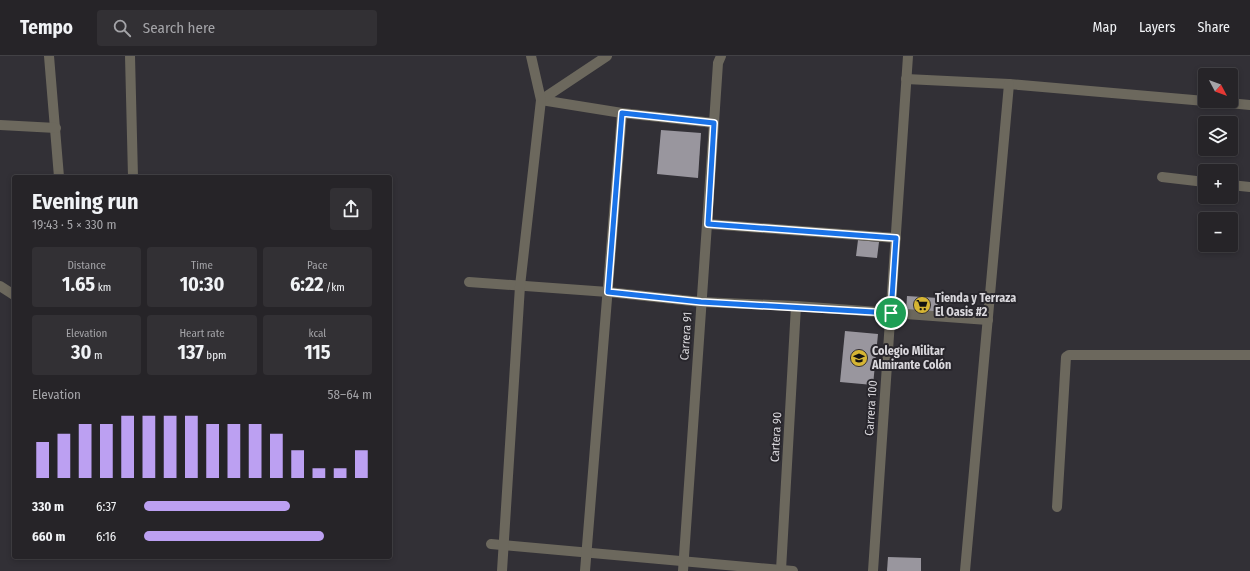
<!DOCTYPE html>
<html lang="en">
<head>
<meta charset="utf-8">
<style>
  body { margin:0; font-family:"Fira Sans Condensed",sans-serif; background:#323034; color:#f1f3f6; height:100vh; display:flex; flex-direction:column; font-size:15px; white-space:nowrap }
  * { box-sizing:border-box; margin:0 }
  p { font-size:13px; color:#a4a4a8 }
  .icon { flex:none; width:22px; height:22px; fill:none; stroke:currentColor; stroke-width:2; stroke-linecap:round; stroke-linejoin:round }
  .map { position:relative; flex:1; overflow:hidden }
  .panel { position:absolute; left:12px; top:119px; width:380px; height:384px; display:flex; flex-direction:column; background:#262428; border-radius:4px; box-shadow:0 2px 6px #0003,0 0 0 1px #424145 }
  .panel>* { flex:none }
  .needle { width:26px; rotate:131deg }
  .controls { position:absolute; left:1198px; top:12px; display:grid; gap:8px }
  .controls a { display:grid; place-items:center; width:40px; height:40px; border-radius:4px; background:#262428; box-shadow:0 2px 6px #0003,0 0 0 1px #424145; font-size:20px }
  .pin { position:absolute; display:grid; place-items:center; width:34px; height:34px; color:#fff; margin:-17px; border:2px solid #fff; border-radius:50%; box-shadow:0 1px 4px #0007 }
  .round { display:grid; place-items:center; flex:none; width:42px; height:42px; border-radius:4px; background:#323034 }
  .head { display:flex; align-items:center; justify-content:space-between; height:68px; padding:0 20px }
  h1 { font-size:22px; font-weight:700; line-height:30px }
  .metrics { display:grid; grid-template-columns:repeat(3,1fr); gap:6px; height:68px; padding:4px 20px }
  .metrics div { display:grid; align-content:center; border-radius:4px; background:#323034; text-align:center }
  .metrics b { font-size:20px; font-weight:700 }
  .metrics small { font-size:11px; font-weight:400 }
  .metrics p { font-size:11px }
  .chart { height:112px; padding:8px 20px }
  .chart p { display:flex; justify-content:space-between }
  .chart svg { width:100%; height:72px; margin-top:4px; stroke:#bca0f2; stroke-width:6 }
  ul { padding:0 20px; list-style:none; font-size:13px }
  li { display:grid; grid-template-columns:64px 48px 1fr; align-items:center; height:30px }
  li i { height:10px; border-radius:5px; background:#bca0f2 }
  header { display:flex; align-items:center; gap:24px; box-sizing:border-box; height:56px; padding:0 20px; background:#262428; border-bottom:1px solid #424145 }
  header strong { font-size:19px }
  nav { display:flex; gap:22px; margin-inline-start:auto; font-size:14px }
  .search { width:280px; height:36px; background:#323034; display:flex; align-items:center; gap:10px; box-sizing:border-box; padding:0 14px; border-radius:4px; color:#a4a4a8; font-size:15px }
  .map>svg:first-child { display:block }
  .building { fill:#99969e }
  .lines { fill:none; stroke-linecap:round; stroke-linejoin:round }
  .service { stroke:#6c685d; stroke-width:10 }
  .minor { stroke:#6c685d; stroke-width:10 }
  .route-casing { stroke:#fff; stroke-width:8 }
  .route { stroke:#1a73e8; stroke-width:5 }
  .labels { text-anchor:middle; stroke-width:4; stroke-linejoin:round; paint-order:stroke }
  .poi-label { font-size:12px; font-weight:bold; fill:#dad8dd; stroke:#28262c; text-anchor:start }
  .street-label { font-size:12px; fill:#dad8dd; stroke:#28262c }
</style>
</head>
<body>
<header>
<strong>Tempo</strong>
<div class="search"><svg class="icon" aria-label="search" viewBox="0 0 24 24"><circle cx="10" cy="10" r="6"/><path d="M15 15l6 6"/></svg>Search here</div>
<nav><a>Map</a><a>Layers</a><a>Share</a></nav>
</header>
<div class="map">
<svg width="1250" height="515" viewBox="0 0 1250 515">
  <rect width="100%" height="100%" fill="#323036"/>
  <g class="building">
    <path d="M661,74L701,77L698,122L657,118Z"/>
    <path d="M858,184L879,186L877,202L856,200Z"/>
    <path d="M907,240L938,242L937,257L906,255Z"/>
    <path d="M845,275L878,278L873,329L840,326Z"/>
    <path d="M888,501L921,502V515H887Z"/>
  </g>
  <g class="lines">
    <g class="service">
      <path d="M130,0L133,121"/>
      <path d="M906,23L1009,28L1205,45"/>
      <path d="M541,44L622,57L714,67"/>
      <path d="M541,44L607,0"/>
      <path d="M1208,45L1250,49"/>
      <path d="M1162,121L1205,126"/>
      <path d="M1231,129L1250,131"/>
      <path d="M708,168L896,182"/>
      <path d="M469,226L608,236L701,246L796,250L988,264"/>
      <path d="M1057,451L1066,301L1069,299H1250"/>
      <path d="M491,488L793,515"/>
      <path d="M502,515L520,230L541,44L531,0"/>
      <path d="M585,515L622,57"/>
      <path d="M965,515L1009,28"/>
    </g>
    <g class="minor">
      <path d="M49,0L59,121"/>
      <path d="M0,69L56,72"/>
      <path d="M0,230L14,239"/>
      <path d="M781,514L796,250"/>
      <path d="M683,515L714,67L718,7L721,0"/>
      <path d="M873,515L908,0"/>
    </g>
  </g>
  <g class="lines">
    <g class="route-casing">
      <path id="route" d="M622,57L714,67L708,168L896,182L891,257L701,246L608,236Z"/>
    </g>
    <use href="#route" class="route"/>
  </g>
  <defs>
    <g id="supermarket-disc" transform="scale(0.9)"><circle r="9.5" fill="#d6b534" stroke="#28262c"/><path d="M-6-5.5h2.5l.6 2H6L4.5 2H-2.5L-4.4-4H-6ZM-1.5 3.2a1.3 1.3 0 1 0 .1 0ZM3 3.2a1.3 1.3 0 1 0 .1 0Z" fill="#111"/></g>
    <g id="school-disc" transform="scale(0.9)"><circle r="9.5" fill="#d6b534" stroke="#28262c"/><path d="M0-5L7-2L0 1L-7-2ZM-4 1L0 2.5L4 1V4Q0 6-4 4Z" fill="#111"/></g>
  </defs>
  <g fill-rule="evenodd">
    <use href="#supermarket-disc" x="922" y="249"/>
    <use href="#school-disc" x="859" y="302"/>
  </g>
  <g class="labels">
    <g class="poi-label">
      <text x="935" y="246">Tienda y Terraza<tspan x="935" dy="14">El Oasis #2</tspan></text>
      <text x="872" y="299">Colegio Militar<tspan x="872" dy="14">Almirante Colón</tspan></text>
    </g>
    <g class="street-label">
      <text transform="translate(686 280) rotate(-86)" y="4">Carrera 91</text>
      <text transform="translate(871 352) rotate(-86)" y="4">Carrera 100</text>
      <text transform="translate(776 381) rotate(-87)" y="4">Cartera 90</text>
    </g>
  </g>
</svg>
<div class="controls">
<a><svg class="needle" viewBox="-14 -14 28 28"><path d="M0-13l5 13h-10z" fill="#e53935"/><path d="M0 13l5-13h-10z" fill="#a4a4a8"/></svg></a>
<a><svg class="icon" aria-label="layers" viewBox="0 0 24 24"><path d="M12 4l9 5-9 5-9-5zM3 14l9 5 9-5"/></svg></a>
<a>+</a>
<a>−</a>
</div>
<div class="pin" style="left:891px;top:257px;background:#1e9e55"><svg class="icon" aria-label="arrive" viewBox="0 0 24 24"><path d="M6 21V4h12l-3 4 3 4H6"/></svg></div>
<section class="panel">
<div class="head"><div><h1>Evening run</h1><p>19:43 · 5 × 330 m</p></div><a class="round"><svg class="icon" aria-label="share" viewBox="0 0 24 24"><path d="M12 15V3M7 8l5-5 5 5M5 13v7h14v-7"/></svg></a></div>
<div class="metrics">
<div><p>Distance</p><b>1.65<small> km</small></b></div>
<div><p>Time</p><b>10:30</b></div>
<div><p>Pace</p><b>6:22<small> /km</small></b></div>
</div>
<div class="metrics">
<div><p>Elevation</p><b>30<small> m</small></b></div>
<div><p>Heart rate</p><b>137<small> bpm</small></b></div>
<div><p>kcal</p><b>115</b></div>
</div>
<div class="chart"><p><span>Elevation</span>58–64 m</p>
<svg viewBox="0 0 160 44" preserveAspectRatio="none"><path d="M5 44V22M15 44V17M25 44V11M35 44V11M45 44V6M55 44V6M65 44V6M75 44V6M85 44V11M95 44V11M105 44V11M115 44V17M125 44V27M135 44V38M145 44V38M155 44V27"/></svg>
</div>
<ul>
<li><b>330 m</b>6:37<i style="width:64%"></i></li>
<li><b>660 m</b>6:16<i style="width:79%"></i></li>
</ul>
</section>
</div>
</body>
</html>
